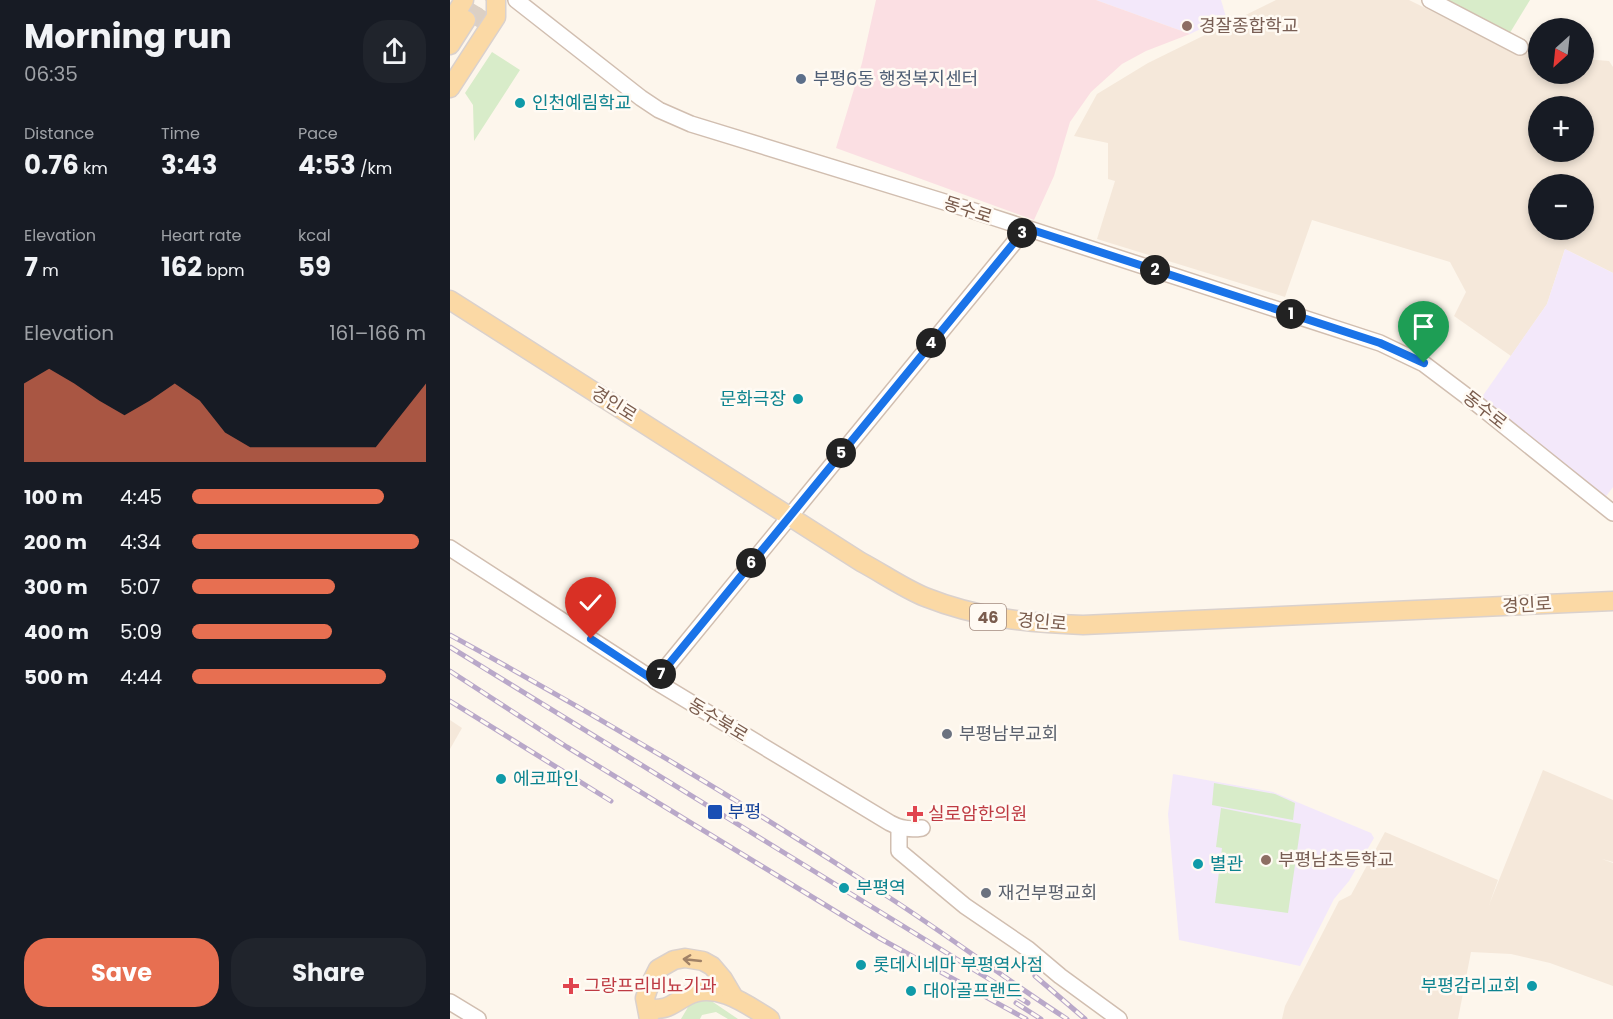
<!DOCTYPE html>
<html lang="en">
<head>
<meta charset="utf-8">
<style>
  body { margin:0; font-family:Poppins,"Noto Sans KR",sans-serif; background:#20242c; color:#f1f3f6; height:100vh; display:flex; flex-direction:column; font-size:22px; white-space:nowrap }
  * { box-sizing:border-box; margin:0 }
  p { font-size:20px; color:#9ea1a6 }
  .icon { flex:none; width:33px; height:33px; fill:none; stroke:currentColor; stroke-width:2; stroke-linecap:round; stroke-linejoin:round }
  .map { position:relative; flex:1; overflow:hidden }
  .details { display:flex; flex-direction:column; background:#171b24; width:450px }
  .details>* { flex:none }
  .needle { width:39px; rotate:207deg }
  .buttons { position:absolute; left:1078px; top:18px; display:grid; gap:12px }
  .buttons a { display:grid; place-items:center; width:66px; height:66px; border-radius:50%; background:#171b24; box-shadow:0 3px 9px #0003; font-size:30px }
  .pin { position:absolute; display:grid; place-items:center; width:51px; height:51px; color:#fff; margin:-62px -26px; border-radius:50% 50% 50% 0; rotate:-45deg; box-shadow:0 0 6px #0007 }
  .pin .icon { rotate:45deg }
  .km { position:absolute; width:30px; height:30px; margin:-15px; border-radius:50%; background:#222; color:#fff; font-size:16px; line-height:30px; text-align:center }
  .round { display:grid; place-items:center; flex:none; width:63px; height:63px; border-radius:24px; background:#20242c }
  .summary { display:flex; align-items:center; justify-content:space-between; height:102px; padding:0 24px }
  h1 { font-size:33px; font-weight:700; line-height:45px }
  .figures { display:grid; grid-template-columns:repeat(3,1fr); gap:9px; height:102px; padding:6px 24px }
  .figures div { display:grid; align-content:center }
  .figures b { font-size:26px; font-weight:700 }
  .figures small { font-size:16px; font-weight:400 }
  .figures p { font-size:16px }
  .chart { height:168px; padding:12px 24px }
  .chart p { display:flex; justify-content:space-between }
  .chart svg { width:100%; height:108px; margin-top:6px; fill:#e76f51; opacity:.7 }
  .primary-button { display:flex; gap:12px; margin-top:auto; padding:12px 24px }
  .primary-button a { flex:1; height:69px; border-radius:24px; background:#e76f51; color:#fff; font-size:24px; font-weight:700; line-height:69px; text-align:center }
  .primary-button a+a { background:#20242c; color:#f1f3f6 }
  ul { padding:0 24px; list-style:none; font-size:20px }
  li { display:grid; grid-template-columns:96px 72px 1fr; align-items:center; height:45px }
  li i { height:15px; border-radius:8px; background:#e76f51 }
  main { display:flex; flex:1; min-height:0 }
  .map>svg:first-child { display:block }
  .residential { fill:#f5e8da; fill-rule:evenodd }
  .education { fill:#f3e8fa }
  .medical { fill:#fbdfe3 }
  .green { fill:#d8ecc9 }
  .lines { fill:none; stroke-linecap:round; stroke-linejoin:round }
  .major-tunnel { stroke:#dcd0c4; stroke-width:18; stroke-dasharray:18 9; stroke-linecap:butt }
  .minor-casing { stroke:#d1beb0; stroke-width:18 }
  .major-casing { stroke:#dad1cd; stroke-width:21 }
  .minor { stroke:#fff; stroke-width:15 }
  .major { stroke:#fbd9a5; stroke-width:18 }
  .rail-casing { stroke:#b9a8c9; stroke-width:5 }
  .rail { stroke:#fffaf3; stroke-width:3; stroke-dasharray:9; stroke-linecap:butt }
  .oneway { stroke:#a18267 }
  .route-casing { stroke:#fff; stroke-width:12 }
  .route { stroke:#1a73e8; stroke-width:8 }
  .education-dot { fill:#8d6e63; stroke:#fffaf3; stroke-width:2 }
  .service-dot { fill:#5c6f8a; stroke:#fffaf3; stroke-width:2 }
  .culture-dot { fill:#0f9aa8; stroke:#fffaf3; stroke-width:2 }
  .worship-dot { fill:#6b7280; stroke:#fffaf3; stroke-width:2 }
  .transit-dot { fill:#1a4fb4; stroke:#fffaf3; stroke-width:2 }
  .health-dot { fill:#e0444e; stroke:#fffaf3; stroke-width:2 }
  .labels { text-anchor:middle; stroke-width:5; stroke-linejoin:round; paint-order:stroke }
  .shield { fill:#fffaf3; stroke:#a28b7f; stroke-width:1.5 }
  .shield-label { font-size:16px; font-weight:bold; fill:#7a5c4d }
  .education-label { font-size:18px; fill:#785e54; stroke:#fffaf3; text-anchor:start }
  .service-label { font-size:18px; fill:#4e5e75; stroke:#fffaf3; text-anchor:start }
  .culture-label { font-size:18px; fill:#0d838f; stroke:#fffaf3; text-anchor:start }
  .street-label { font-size:18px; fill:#7a5c4d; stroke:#fffaf3 }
  .worship-label { font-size:18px; fill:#5b616d; stroke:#fffaf3; text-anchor:start }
  .transit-label { font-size:18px; fill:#164399; stroke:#fffaf3; text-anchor:start }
  .health-label { font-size:18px; fill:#be3a42; stroke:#fffaf3; text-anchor:start }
</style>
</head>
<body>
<main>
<section class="details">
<div class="summary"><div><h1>Morning run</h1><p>06:35</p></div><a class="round"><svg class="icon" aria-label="share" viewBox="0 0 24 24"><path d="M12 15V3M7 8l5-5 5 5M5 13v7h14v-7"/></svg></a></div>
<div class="figures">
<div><p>Distance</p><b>0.76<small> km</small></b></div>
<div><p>Time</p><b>3:43</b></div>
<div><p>Pace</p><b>4:53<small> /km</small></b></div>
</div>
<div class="figures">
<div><p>Elevation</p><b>7<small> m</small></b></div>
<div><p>Heart rate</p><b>162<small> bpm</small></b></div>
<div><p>kcal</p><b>59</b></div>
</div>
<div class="chart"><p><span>Elevation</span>161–166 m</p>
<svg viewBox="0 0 160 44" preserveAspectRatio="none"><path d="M0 44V12L10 6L20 12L30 19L40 25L50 19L60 12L70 19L80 32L90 38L100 38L110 38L120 38L130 38L140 38L150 25L160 12V44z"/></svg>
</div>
<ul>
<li><b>100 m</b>4:45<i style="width:82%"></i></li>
<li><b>200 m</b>4:34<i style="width:97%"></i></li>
<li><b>300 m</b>5:07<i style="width:61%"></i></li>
<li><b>400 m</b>5:09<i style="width:60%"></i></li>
<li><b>500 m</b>4:44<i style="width:83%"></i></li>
</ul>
<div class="primary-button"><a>Save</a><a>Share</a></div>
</section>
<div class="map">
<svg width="1163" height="1019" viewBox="0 0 1163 1019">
  <rect width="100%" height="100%" fill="#fdf6ec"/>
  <g class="residential">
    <path d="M826,0H959L1062,51L1089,54V74H1134V59L1159,61L1163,67V273L1115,249L1097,304L1061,356L1004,316L1016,292L1000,262L862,220L835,297L647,239L665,181L658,179V143L624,136L647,94L698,63ZM1089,106H1134V152H1089ZM1089,184H1134V230H1089Z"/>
    <path d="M0,720L12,728L0,749Z"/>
    <path d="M1093,770L1163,800V862L1152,859L1163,863V986L1100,963L1061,954L1021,952L1008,1019H832L835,1006L889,901L901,895L935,832L1048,880L1039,905Z"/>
  </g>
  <g class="education">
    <path d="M646,0H771L776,17L740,34Z"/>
    <path d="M1115,249L1163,273V487L1151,503L1027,404L1097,304Z"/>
    <path d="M723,774L823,792L921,833L924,838L899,881L884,899L850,966L729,940L718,814Z"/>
  </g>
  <path class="medical" d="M426,0H646L740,34L696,51L672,64L641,92L620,122L604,176L584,220L386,148L412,63Z"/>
  <g class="green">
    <path d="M991,0H1080L1058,36Z"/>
    <path d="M42,52L70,70L24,141L23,105L15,93Z"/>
    <path d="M764,783L825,794L845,803L843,820L762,805Z"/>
    <path d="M771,808L851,824L838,913L765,903L772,848L766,847Z"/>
    <path d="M247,998L260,1000L288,1019H278L266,1012L252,1015L250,1019H231L241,1002Z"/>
  </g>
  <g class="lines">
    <g class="major-tunnel">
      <path d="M16,20L28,0"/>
      <path d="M27,27L44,0"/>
    </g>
    <g class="minor-casing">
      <g id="minor">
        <path d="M66,0L191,98L209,110L241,124L524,211L930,343L974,364L1027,404L1163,513"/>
        <path d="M980,0L1070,47"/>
        <path d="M0,548L210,684L440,823C451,829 460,830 472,828"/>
        <path d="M205,681L576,228"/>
        <path d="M449,828V851L515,906L578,949L610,976L669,1019"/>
        <path d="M0,1002L28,1019"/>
      </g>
    </g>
    <g class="major-casing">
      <g id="major">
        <path d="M0,23L14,0"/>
        <path d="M0,45L16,20"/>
        <path d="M0,88L46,17V0"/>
        <path d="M0,300L411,562C432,573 453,588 475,597C528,618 577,623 633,625L1163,601"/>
        <path d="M198,1009C219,1010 220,1005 237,996C264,980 298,1005 320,1019"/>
        <path d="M199,1019L195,998L198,989L208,969L224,960L235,958L253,961L262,966L273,979L283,996"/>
      </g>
    </g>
    <use href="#minor" class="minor"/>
    <use href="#major" class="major"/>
    <g class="rail-casing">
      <g id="rail">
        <path d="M0,635C150,717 297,805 440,898C500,937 557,980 617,1019"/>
        <path d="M0,647L578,1003"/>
        <path d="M0,671L117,747L431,939L576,1019"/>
        <path d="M0,701L161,801"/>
        <path d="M585,976L635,1019"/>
        <path d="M566,1003L591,1019"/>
      </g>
    </g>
    <use href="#rail" class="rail"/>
  </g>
  <defs><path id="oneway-shaft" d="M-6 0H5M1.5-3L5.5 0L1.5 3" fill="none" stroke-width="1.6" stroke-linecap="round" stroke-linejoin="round" transform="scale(1.5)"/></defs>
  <use class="oneway" href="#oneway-shaft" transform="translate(242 960) rotate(-174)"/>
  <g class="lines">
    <g class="route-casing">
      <path id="route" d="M141,639L205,681L576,228L930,343L974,363"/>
    </g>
    <use href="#route" class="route"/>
  </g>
  <g class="education-dot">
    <circle cx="737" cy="26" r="6"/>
    <circle cx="816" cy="860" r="6"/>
  </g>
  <circle class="service-dot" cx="351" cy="79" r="6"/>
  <g class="culture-dot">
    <circle cx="70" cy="103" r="6"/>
    <circle cx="348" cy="399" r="6"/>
    <circle cx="51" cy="779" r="6"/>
    <circle cx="748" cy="864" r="6"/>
    <circle cx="394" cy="888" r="6"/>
    <circle cx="411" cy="965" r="6"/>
    <circle cx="1082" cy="986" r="6"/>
    <circle cx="461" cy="991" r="6"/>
  </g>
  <g class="worship-dot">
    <circle cx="497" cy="734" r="6"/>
    <circle cx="536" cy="893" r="6"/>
  </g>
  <rect class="transit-dot" x="257" y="804" width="16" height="16" rx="3"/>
  <g class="health-dot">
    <path d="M462 805h6v6h6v6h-6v6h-6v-6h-6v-6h6z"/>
    <path d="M118 977h6v6h6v6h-6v6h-6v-6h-6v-6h6z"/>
  </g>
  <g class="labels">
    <rect class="shield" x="520" y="604" width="36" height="26" rx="4.5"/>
    <g class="shield-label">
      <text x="538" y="623">46</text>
    </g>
    <g class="education-label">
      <text x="749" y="32">경잘종합학교</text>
      <text x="828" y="866">부평남초등학교</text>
    </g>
    <g class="service-label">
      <text x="363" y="85">부평6동 행정복지센터</text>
    </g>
    <g class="culture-label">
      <text x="82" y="109">인천예림학교</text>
      <text x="336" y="405" text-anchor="end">문화극장</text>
      <text x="63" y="785">에코파인</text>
      <text x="760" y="870">별관</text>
      <text x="406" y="894">부평역</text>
      <text x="423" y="971">롯데시네마 부평역사점</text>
      <text x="1070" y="992" text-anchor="end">부평감리교회</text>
      <text x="473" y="997">대아골프랜드</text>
    </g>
    <g class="street-label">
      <text transform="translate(518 210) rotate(18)" y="6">동수로</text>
      <text transform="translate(164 404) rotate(32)" y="6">경인로</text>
      <text transform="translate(1035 410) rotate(38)" y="6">동수로</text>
      <text transform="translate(1077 605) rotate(-3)" y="6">경인로</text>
      <text transform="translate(592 622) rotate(5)" y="6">경인로</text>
      <text transform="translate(268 720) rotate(31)" y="6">동수북로</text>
    </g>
    <g class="worship-label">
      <text x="509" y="740">부평남부교회</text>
      <text x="548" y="899">재건부평교회</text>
    </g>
    <g class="transit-label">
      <text x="278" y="818">부평</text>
    </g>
    <g class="health-label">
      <text x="478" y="820">실로암한의원</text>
      <text x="134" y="992">그랑프리비뇨기과</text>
    </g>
  </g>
</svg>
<div class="buttons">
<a><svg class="needle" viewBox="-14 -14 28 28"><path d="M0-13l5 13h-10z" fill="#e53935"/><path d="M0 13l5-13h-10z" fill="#9ea1a6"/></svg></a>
<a>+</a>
<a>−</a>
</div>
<div class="pin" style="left:974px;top:363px;background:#1e9e55"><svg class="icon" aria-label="arrive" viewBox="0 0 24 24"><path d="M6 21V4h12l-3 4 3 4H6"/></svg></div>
<div class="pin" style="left:141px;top:639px;background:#d93025"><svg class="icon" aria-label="check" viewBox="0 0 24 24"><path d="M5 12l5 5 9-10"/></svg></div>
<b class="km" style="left:841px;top:314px">1</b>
<b class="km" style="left:705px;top:270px">2</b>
<b class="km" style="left:572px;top:233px">3</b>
<b class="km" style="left:481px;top:343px">4</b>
<b class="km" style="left:391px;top:453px">5</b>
<b class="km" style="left:301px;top:563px">6</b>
<b class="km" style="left:211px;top:674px">7</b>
</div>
</main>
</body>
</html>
